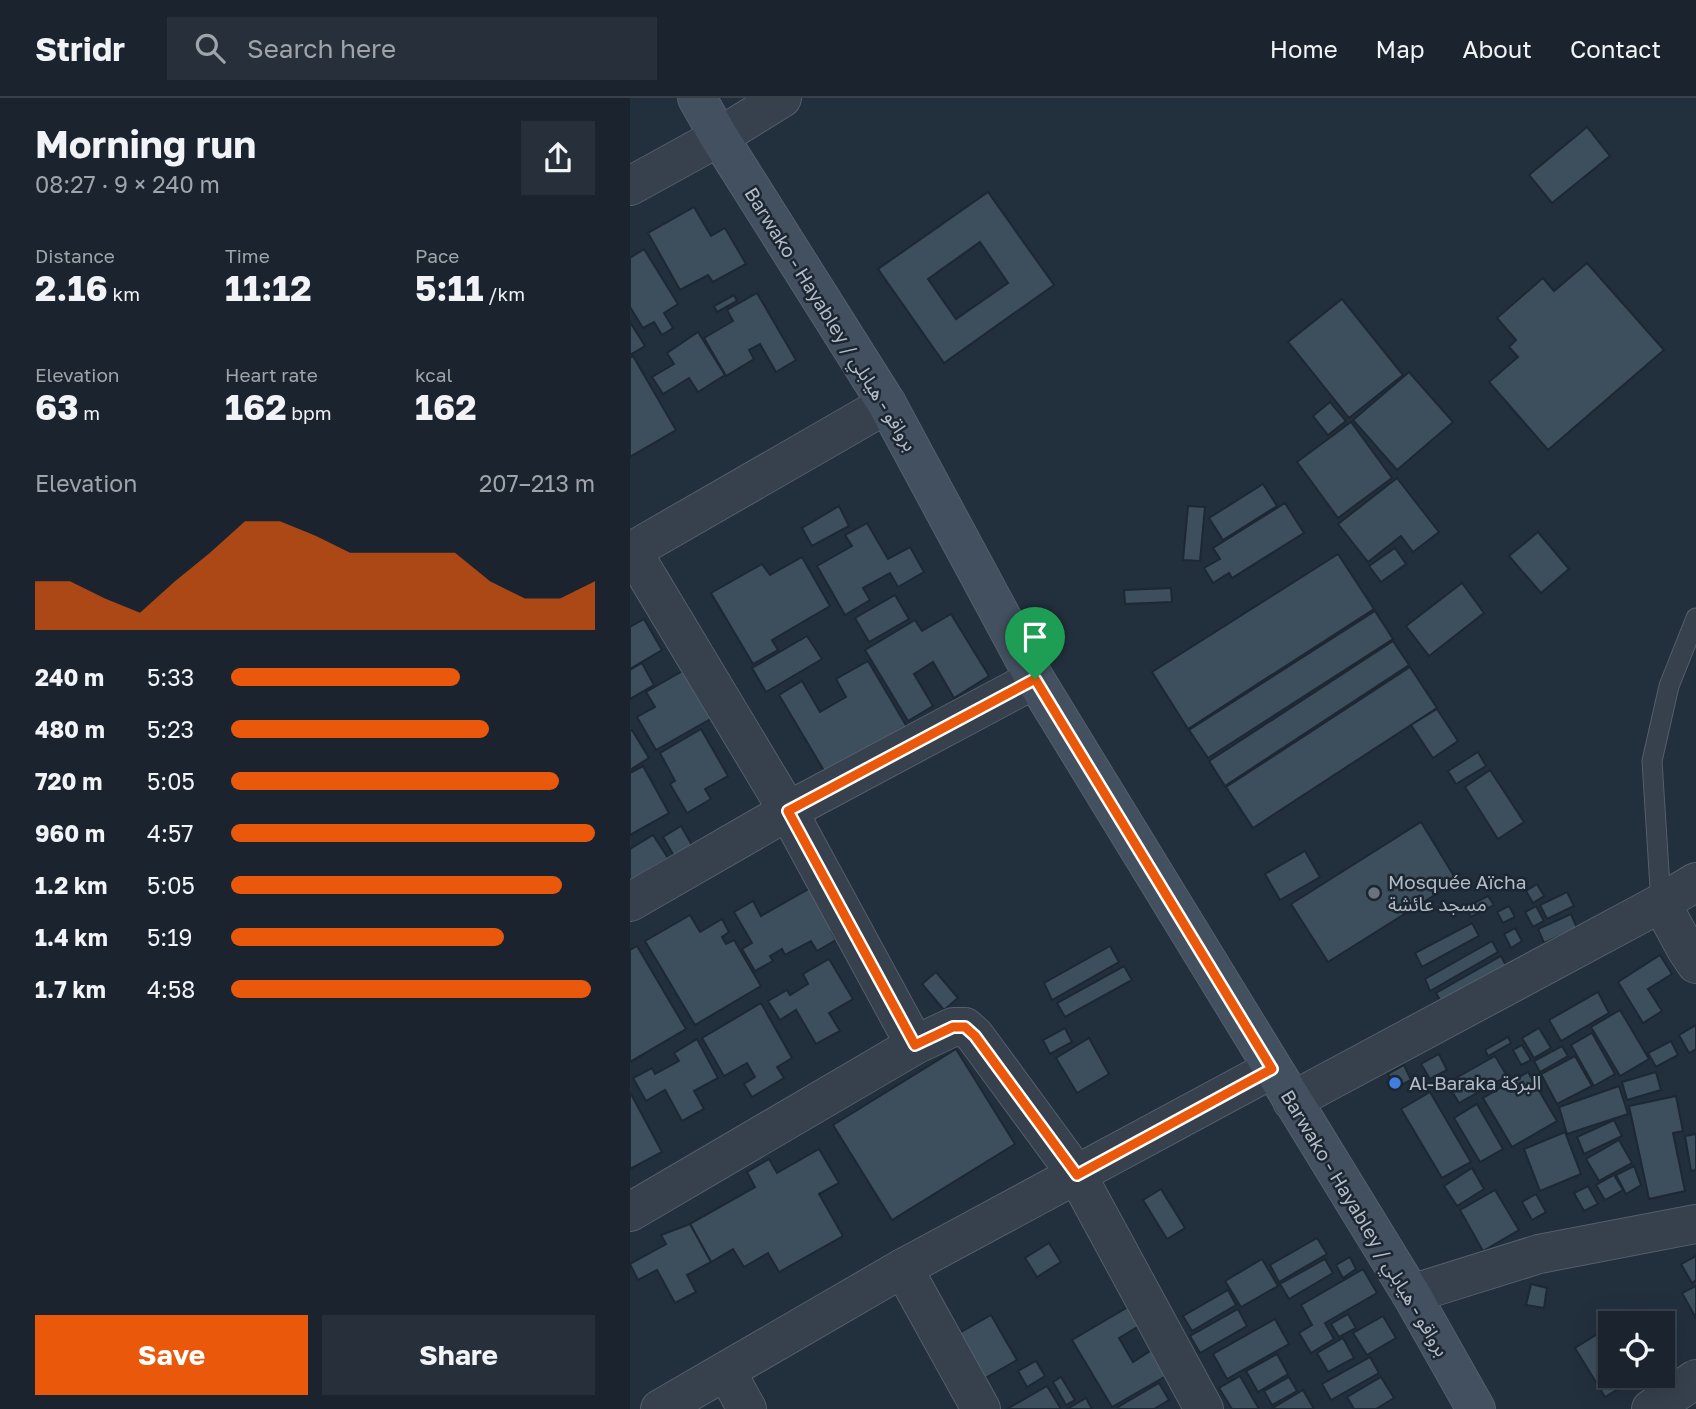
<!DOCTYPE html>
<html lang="en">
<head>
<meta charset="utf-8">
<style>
  body { margin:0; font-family:"Golos Text","Noto Sans Arabic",sans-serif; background:#272f3a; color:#f1f3f6; height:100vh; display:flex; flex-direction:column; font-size:26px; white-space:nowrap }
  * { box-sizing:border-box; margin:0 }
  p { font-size:23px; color:#9fa4aa }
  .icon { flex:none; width:38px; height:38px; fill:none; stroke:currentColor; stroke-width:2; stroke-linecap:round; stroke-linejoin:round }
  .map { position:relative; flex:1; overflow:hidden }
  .panel { display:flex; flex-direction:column; background:#1a232e; width:630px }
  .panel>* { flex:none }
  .tools { position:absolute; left:968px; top:1213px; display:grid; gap:14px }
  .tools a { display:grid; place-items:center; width:77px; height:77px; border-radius:0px; background:#1a232e; box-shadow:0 7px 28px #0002,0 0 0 2px #38404a; font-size:35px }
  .pin { position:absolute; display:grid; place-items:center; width:60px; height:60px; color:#fff; margin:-72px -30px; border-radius:50% 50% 50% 0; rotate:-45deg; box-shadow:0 0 7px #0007 }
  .pin .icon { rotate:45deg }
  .round { display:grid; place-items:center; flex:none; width:74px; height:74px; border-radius:0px; background:#272f3a }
  .head { display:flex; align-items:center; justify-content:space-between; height:119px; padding:0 35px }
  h1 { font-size:38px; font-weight:700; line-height:52px }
  .figures { display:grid; grid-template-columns:repeat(3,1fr); gap:10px; height:119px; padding:7px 35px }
  .figures div { display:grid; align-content:center }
  .figures b { font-size:35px; font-weight:700 }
  .figures small { font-size:19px; font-weight:400 }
  .figures p { font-size:19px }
  .chart { height:196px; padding:14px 35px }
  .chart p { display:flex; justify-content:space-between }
  .chart svg { width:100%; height:126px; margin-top:7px; fill:#ea580c; opacity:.7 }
  .action { display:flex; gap:14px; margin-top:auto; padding:14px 35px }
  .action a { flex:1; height:80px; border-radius:0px; background:#ea580c; color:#fff; font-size:28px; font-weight:700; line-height:80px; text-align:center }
  .action a+a { background:#272f3a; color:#f1f3f6 }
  ul { padding:0 35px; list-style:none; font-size:23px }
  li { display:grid; grid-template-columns:112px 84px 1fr; align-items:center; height:52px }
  li i { height:18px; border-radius:9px; background:#ea580c }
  header { display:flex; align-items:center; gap:42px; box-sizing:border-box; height:98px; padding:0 35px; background:#1a232e; border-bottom:2px solid #38404a }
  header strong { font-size:33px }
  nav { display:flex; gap:38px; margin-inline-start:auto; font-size:24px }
  .search { width:490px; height:63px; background:#272f3a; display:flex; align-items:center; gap:18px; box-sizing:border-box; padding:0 24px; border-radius:0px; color:#9fa4aa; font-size:26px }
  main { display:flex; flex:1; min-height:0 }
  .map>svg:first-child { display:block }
  .building { fill:#3d4e5c; stroke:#1d2833; stroke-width:2; fill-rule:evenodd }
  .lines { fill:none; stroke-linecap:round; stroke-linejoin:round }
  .service-casing { stroke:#545f6a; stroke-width:21 }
  .minor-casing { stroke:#545f6a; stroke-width:40 }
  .tertiary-casing { stroke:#545f6a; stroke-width:40 }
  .secondary-casing { stroke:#545f6a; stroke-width:40 }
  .service { stroke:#36414d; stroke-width:19 }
  .minor { stroke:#36414d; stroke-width:38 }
  .tertiary { stroke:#36414d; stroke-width:38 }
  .secondary { stroke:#435060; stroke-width:38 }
  .route-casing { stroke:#fff; stroke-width:14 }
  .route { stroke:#ea580c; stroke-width:9 }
  .worship-dot { fill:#6b7280; stroke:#1b2631; stroke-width:2.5 }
  .shop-dot { fill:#3f7fe0; stroke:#1b2631; stroke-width:2.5 }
  .labels { text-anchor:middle; stroke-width:5; stroke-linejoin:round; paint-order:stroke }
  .street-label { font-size:19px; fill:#b1bcc8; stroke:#1b2631 }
  .poi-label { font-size:19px; fill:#b1bcc8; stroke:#1b2631; text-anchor:start }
</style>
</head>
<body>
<header>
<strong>Stridr</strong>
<div class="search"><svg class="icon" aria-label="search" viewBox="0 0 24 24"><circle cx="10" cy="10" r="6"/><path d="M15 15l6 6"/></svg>Search here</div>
<nav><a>Home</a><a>Map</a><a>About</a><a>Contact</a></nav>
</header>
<main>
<section class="panel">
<div class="head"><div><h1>Morning run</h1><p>08:27 · 9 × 240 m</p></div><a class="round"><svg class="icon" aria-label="share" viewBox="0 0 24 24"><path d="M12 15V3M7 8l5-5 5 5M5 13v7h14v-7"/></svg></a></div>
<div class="figures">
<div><p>Distance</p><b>2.16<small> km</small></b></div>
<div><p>Time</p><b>11:12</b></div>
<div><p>Pace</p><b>5:11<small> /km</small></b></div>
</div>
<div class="figures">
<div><p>Elevation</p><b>63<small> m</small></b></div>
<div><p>Heart rate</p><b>162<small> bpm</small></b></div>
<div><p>kcal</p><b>162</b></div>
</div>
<div class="chart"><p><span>Elevation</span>207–213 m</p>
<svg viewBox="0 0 160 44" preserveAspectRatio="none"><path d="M0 44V27L10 27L20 33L30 38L40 27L50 17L60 6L70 6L80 11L90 17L100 17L110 17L120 17L130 27L140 33L150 33L160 27V44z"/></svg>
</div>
<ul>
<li><b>240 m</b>5:33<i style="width:63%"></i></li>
<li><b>480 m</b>5:23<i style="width:71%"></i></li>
<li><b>720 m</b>5:05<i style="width:90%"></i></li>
<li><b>960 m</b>4:57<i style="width:100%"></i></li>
<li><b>1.2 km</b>5:05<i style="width:91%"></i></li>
<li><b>1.4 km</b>5:19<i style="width:75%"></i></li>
<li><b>1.7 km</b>4:58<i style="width:99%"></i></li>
</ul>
<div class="action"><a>Save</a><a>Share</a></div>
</section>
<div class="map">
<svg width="1066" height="1311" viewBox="0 0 1066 1311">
  <rect width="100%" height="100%" fill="#222f3d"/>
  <g class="building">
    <path d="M957,29L980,58L922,105L899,77Z"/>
    <path d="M358,94L424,187L314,265L248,171ZM350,144L378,185L326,221L298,181Z"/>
    <path d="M64,109L81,138L95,130L116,166L83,184L78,177L50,192L18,135Z"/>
    <path d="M14,151L48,206L34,215L43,230L32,237L24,224L13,230L0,209V160Z"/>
    <path d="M957,165L1034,252L918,352L859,284L888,259L879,249L886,242L867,220L913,180L924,193Z"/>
    <path d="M127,195L166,262L146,274L130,246L119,252L124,261L96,278L74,240L103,223L97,212Z"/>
    <path d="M104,197L107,203L87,214L84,208Z"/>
    <path d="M712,201L773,277L719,320L658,244Z"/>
    <path d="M0,224L15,248L0,257Z"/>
    <path d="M68,234L95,277L68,294L59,280L33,296L22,279L44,266L37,255Z"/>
    <path d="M3,258L46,332L0,359V260Z"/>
    <path d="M779,274L823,324L767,372L723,322Z"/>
    <path d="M700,304L716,323L698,337L683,318Z"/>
    <path d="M721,324L762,380L708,420L667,364Z"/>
    <path d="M767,380L809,434L783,454L771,438L738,464L708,426Z"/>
    <path d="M633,386L647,408L593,442L579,420Z"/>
    <path d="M655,405L674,435L602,480L599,475L583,485L574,470L590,461L583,450Z"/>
    <path d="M209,408L219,428L182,448L172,430Z"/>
    <path d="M558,408L575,409L570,463L553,462Z"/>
    <path d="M237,425L258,461L280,449L294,474L268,489L260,475L233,490L240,502L215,517L187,468L222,448L215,437Z"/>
    <path d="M908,434L939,471L911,495L879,458Z"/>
    <path d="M765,450L776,466L751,484L739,468Z"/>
    <path d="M708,456L744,511L558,631L522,574Z"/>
    <path d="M172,459L200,508L142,542L148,552L123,566L81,495L132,466L140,477Z"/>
    <path d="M832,485L854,515L799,558L776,528Z"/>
    <path d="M541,490L542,504L495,506L494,492Z"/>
    <path d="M265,497L279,521L239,544L225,520Z"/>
    <path d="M745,513L763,541L578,660L559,632Z"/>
    <path d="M321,516L359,578L324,600L303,564L284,576L303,608L278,623L235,552L285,522L292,533Z"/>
    <path d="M14,521L32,552L0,571V529Z"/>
    <path d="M177,538L192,561L136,594L122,570Z"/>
    <path d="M763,543L779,567L595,688L579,663Z"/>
    <path d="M238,563L277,629L196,676L149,597L172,583L190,614L216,599L206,581Z"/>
    <path d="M12,565L24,587L0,601V572Z"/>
    <path d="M780,569L807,610L623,730L596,689Z"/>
    <path d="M56,571L84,619L26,652L7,619L25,609L16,594Z"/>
    <path d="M807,611L828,643L803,660L781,627Z"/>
    <path d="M71,631L98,678L75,691L81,701L57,715L40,686L45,683L30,655Z"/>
    <path d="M2,632L19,660L0,672V633Z"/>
    <path d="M848,654L856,668L826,686L818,673Z"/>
    <path d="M13,668L39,715L0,737V675Z"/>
    <path d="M860,672L894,724L868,741L835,689Z"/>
    <path d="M791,724L827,783L698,864L661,806Z"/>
    <path d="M51,728L62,747L44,758L33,739Z"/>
    <path d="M23,737L38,760L0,783V751Z"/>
    <path d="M675,753L690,779L650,802L635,776Z"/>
    <path d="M907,786L914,798L903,805L896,793Z"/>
    <path d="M184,788L207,830L201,833L206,842L187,853L181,843L155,857L152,851L140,858L143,863L125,873L112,851L122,845L104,814L123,803L131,818Z"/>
    <path d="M937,794L944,808L917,821L910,807Z"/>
    <path d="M858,798L864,807L841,819L836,809Z"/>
    <path d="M879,808L885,819L873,825L867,814Z"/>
    <path d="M906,808L914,823L903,829L895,814Z"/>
    <path d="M941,816L947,830L914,845L908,831Z"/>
    <path d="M60,817L70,834L92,821L99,834L92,839L96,846L104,842L131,888L65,927L15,843Z"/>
    <path d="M842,825L849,838L792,869L785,855Z"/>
    <path d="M885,830L892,843L881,850L874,836Z"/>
    <path d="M862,843L868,854L800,893L795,881Z"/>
    <path d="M7,848L56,931L0,964V852Z"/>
    <path d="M480,848L489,864L422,902L414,885Z"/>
    <path d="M1030,857L1042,876L1018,891L1032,913L1013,925L988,884Z"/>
    <path d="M871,858L878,871L813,907L806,895Z"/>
    <path d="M199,861L223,901L199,915L210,933L186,946L166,912L150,922L138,903L157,892L160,897L178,886L173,876Z"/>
    <path d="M494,868L502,882L435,919L427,905Z"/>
    <path d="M306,874L328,900L314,912L292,886Z"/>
    <path d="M968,894L979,915L931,943L919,922Z"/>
    <path d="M131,905L162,960L147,969L154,980L122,999L114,986L125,979L117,965L94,978L72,940Z"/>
    <path d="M990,912L1019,961L990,978L961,929Z"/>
    <path d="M1066,927V951L1059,955L1049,937Z"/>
    <path d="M435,930L442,944L420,956L413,942Z"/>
    <path d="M909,930L921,950L904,960L892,940Z"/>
    <path d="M962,935L985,976L964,988L941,947Z"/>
    <path d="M878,939L881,945L858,958L855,952Z"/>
    <path d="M459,940L479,976L447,995L426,960Z"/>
    <path d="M67,941L88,980L64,993L74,1011L52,1023L35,992L16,1003L3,980L22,970L25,976L49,963L44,955Z"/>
    <path d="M1041,943L1048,957L1026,969L1018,955Z"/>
    <path d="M892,947L901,962L891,967L883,952Z"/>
    <path d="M932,948L938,958L910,974L904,963Z"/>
    <path d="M326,951L385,1046L262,1122L203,1027Z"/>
    <path d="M809,956L817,972L800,981L791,966Z"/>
    <path d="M865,958L877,978L829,1005L817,985Z"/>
    <path d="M945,958L962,988L927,1006L911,976Z"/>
    <path d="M774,967L781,982L766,990L758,976Z"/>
    <path d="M898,974L927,1023L882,1049L853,1000Z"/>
    <path d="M1026,974L1031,992L997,1002L992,984Z"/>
    <path d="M989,988L998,1016L937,1036L929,1009Z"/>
    <path d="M0,994L32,1054L0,1071Z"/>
    <path d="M800,994L841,1064L812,1080L771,1011Z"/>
    <path d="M1046,998L1053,1033L1043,1035L1055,1093L1019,1101L999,1008Z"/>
    <path d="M847,1006L873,1051L850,1064L824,1020Z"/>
    <path d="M984,1022L992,1038L954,1056L947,1039Z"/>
    <path d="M935,1034L951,1076L910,1093L894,1051Z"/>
    <path d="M1066,1036V1072L1061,1073L1055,1038Z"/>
    <path d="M989,1042L1002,1065L969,1083L956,1061Z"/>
    <path d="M189,1051L209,1085L189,1096L213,1138L149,1174L138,1155L114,1169L103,1151L81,1164L60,1126L125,1089L117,1074L139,1061L147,1075Z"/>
    <path d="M1004,1068L1011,1087L996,1096L986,1077Z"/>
    <path d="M842,1070L854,1091L827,1108L814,1088Z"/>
    <path d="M984,1077L993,1092L975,1102L966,1087Z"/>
    <path d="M958,1088L968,1106L954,1113L944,1095Z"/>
    <path d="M531,1091L555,1130L537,1141L513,1102Z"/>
    <path d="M865,1092L889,1132L853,1153L830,1112Z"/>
    <path d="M906,1096L916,1114L902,1122L892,1104Z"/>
    <path d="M60,1126L81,1164L57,1177L66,1194L45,1205L27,1172L8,1182L0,1166L36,1146L31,1137Z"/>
    <path d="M687,1140L697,1156L649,1184L640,1167Z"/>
    <path d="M419,1145L431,1164L407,1179L395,1160Z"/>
    <path d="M1066,1158V1182L1062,1185L1051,1166Z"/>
    <path d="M720,1159L726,1171L713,1180L706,1167Z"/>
    <path d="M632,1161L648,1188L611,1209L595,1183Z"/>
    <path d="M695,1161L703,1175L659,1201L650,1186Z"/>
    <path d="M733,1171L747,1195L695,1225L704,1241L681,1255L669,1235L682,1227L671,1207Z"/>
    <path d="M901,1186L917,1190L914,1210L896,1207Z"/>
    <path d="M1066,1188V1220L1052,1195Z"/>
    <path d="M598,1192L606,1207L562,1233L553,1218Z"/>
    <path d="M503,1206L514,1225L489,1240L503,1264L528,1248L543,1274L482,1309L442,1242Z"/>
    <path d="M608,1211L617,1228L570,1255L560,1238Z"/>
    <path d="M718,1216L726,1230L709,1239L701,1226Z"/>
    <path d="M361,1217L387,1262L350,1283L324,1238Z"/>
    <path d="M753,1218L766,1240L737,1257L723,1235Z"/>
    <path d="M645,1221L659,1246L597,1281L583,1256Z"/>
    <path d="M974,1232L980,1243V1278H1000L1003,1282L975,1299L945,1250Z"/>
    <path d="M713,1240L724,1260L698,1274L687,1255Z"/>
    <path d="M1033,1244L1044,1265L1032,1271V1244Z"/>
    <path d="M647,1256L658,1276L628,1294L616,1273Z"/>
    <path d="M740,1259L749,1275L701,1302L692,1286Z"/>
    <path d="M406,1263L415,1278L397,1289L388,1273Z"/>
    <path d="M610,1278L629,1311H602L589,1290Z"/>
    <path d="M431,1279L445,1302L436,1307L423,1284Z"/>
    <path d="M659,1279L667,1293L642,1307L634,1293Z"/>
    <path d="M751,1279L764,1300L746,1311H724L717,1299Z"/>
    <path d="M529,1285L539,1302L524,1311H489L488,1309Z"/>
    <path d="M417,1288L431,1311H377Z"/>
    <path d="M673,1292L684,1311H641Z"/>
    <path d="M456,1300L462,1311H437Z"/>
  </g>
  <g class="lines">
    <g class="service-casing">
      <path id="service" d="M1031,805L1022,663L1039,588L1066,520"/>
    </g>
    <g class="minor-casing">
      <g id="minor">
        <path d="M0,88L89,39L152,0"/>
        <path d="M2,453L158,713L285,947"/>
        <path d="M0,454L257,306"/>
        <path d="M0,804L158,713L405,581"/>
        <path d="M1031,805L1056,851L1066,866"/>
        <path d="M662,1003L1031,805L1066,784"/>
        <path d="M0,1114L285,947L323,929H335L345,938L447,1077L574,1311"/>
        <path d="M273,1170L351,1311"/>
        <path d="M781,1196L909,1156L1066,1126"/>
        <path d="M96,1273L117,1311"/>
        <path d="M1021,1311L1066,1281"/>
      </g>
    </g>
    <g class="tertiary-casing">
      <path id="tertiary" d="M30,1311L273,1170L642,971"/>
    </g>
    <g class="secondary-casing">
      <path id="secondary" d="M67,0L89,39L257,306L405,581L781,1196L846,1311"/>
    </g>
    <use href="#service" class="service"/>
    <use href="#minor" class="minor"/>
    <use href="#tertiary" class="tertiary"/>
    <use href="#secondary" class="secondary"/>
  </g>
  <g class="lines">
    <g class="route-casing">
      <path id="route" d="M405,581L642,971L447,1077L345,938L335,929H323L285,947L158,713Z"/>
    </g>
    <use href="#route" class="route"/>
  </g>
  <circle class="worship-dot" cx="744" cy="795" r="7"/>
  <circle class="shop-dot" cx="765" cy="985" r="7"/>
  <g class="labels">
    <g class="street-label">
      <text transform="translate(201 221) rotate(58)" y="7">Barwako - Hayabley / برواقو - هيابلي</text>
      <text transform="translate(735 1125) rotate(59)" y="7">Barwako - Hayabley / برواقو - هيابلي</text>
    </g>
    <g class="poi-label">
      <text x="758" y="791">Mosquée Aïcha<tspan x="758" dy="22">مسجد عائشة</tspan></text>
      <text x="779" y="992">Al-Baraka البركة</text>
    </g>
  </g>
</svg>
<div class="tools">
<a><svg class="icon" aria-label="locate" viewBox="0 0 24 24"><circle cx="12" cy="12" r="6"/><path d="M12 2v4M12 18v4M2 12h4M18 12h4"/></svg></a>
</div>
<div class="pin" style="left:405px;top:581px;background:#1e9e55"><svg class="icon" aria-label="arrive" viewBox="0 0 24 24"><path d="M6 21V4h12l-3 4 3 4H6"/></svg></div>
</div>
</main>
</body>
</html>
